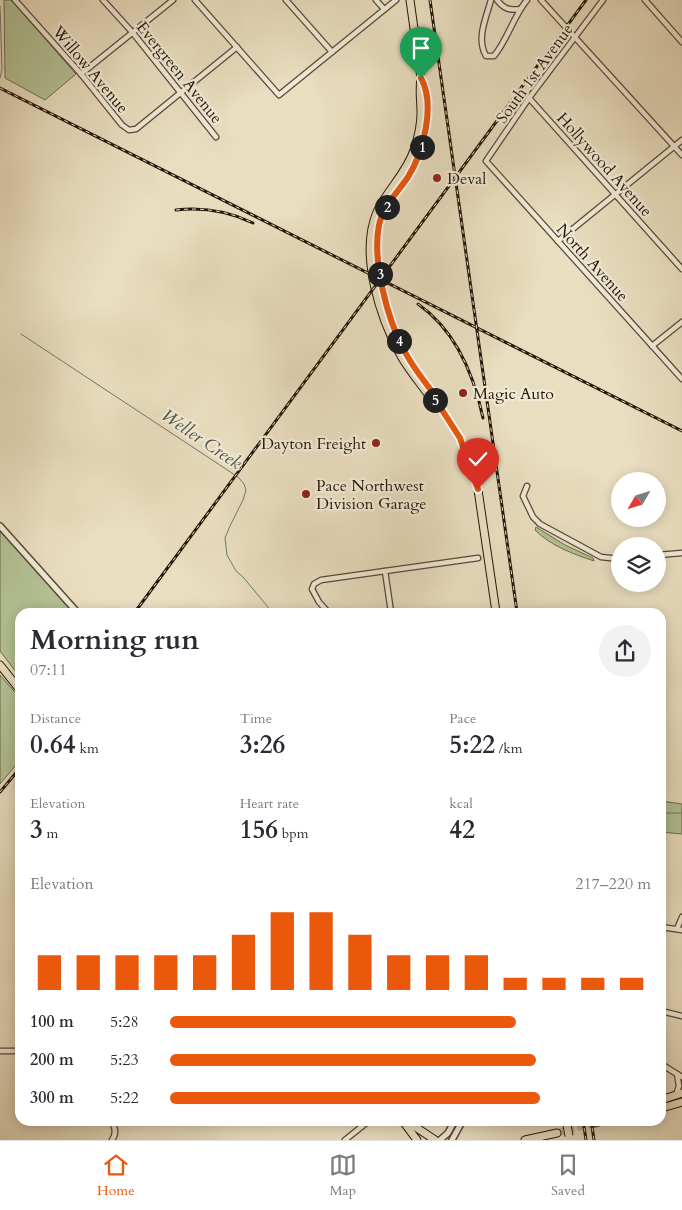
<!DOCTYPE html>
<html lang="en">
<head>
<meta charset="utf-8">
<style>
  body { margin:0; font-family:Cardo,serif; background:#f2f2f3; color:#2b2b33; height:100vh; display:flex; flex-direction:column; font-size:19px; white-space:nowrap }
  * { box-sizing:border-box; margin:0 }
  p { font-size:16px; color:#7c7c81 }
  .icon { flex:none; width:28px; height:28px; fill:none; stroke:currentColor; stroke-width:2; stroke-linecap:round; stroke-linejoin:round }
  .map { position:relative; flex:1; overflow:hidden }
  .sheet { position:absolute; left:15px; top:608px; width:651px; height:518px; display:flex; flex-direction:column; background:#fff; border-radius:15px; box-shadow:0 2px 12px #0003 }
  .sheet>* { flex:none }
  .needle { width:32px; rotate:231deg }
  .controls { position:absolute; left:611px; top:472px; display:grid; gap:10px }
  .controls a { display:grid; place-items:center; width:55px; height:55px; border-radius:50%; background:#fff; box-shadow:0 2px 12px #0003; font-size:25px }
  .pin { position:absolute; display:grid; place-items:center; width:42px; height:42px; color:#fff; margin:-51px -21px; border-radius:50% 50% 50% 0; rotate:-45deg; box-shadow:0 0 5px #0007 }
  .pin .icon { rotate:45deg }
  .km { position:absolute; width:25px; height:25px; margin:-12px; border-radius:50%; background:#222; color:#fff; font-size:14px; line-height:25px; text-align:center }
  .round { display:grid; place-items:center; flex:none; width:52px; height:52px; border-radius:26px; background:#f2f2f3 }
  .summary { display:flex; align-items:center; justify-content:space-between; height:85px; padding:0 15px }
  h1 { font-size:28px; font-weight:700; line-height:38px }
  .stats { display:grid; grid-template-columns:repeat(3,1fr); gap:8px; height:85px; padding:5px 15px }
  .stats div { display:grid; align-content:center }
  .stats b { font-size:25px; font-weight:700 }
  .stats small { font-size:14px; font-weight:400 }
  .stats p { font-size:14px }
  .chart { height:140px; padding:10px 15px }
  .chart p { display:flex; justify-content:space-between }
  .chart svg { width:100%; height:90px; margin-top:5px; stroke:#ea580c; stroke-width:6 }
  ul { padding:0 15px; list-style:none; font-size:16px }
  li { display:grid; grid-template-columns:80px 60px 1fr; align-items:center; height:38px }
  li i { height:12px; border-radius:6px; background:#ea580c }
  .dock { display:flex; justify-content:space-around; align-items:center; height:70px; border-top:1px solid #e1e1e2; background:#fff; font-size:14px; color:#7c7c81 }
  .dock a { display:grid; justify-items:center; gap:2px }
  .dock .on { color:#ea580c }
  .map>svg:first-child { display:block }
  .green { fill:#b3c295; stroke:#6b6c4f }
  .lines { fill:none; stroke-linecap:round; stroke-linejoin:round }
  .stream { stroke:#697a70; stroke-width:1 }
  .primary-tunnel { stroke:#c1b69b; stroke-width:7; stroke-dasharray:7 3.5; stroke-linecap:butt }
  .minor-casing { stroke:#544937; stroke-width:7 }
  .tertiary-casing { stroke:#544937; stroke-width:8 }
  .primary-casing { stroke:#231709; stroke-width:9 }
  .minor { stroke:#f1ead6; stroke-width:4.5 }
  .tertiary { stroke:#f1ead6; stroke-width:5 }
  .primary { stroke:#e9dec0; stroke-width:7 }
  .rail-casing { stroke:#231709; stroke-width:3 }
  .rail { stroke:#f1ead6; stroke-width:1; stroke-dasharray:4; stroke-linecap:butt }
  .primary-bridge-casing { stroke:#231709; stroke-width:9; stroke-linecap:butt }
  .primary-bridge { stroke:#e9dec0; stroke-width:7 }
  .route-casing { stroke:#fff; stroke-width:10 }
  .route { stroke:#ea580c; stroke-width:6 }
  .poi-dot { fill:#8f2418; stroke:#f1ead6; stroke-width:2 }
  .labels { text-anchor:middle; stroke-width:4.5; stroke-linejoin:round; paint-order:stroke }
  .street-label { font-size:16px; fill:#231709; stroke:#f1ead6 }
  .poi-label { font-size:16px; fill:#231709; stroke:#f1ead6; text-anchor:start }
  .water-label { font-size:18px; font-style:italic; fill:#4c5145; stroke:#f1ead6 }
</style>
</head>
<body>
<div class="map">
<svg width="682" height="1140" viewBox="0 0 682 1140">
  <rect width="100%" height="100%" fill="#e9dec0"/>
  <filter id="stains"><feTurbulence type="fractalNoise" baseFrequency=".004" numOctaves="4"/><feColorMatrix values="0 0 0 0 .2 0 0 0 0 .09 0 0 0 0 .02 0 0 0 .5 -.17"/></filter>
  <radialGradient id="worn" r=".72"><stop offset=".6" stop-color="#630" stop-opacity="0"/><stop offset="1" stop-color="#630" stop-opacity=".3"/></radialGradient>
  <g class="green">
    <path d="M4,0H11L76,74L45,100L5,78Z"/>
    <path d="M536,527L565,545L593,558L594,561C573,554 551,546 535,530Z"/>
    <path d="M0,531L73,612H20V677L0,651Z"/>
    <path d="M0,675L20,698V760L0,784Z"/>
    <path d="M661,801L682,804V834L661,832Z"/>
  </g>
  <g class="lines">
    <g class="stream">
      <path d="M0,78L2,69L0,6"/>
      <path d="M21,334L238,477L244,484L246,490L243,500L230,526L225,538L227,555L236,571L243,577L272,612"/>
      <path d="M661,813H682"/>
    </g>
    <path class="primary-tunnel" d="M557,1133L595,1123"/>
    <g class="minor-casing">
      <g id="minor">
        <path d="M15,0L81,74L122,125L129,130L136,129L237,47"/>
        <path d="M103,0L133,33L216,137"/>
        <path d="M195,0L279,95L396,0"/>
        <path d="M286,0L332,52"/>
        <path d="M376,0L384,9"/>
        <path d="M491,0C486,18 476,39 486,56H494C508,39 513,17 527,0"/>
        <path d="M497,0C503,8 509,11 520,9"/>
        <path d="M541,0L682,155"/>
        <path d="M603,0L529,98L486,161L682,379"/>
        <path d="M645,0L682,42"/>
        <path d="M81,74L173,0"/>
        <path d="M529,98L682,269"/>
        <path d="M558,241L682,140"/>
        <path d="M652,346L682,322"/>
        <path d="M527,486L523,496L533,517L540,524L601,557L620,559"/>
        <path d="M658,555L682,553"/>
        <path d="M385,571L391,612"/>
        <path d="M328,612L319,602L312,589L314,584L321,580L478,558"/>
        <path d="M661,927L682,930"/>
        <path d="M677,929L682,917"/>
        <path d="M661,1011L682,1016"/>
        <path d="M0,1051H20"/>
        <path d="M661,1064L677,1074"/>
        <path d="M676,1095L679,1086L677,1074L682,1077"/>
        <path d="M110,1120C115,1126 117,1133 112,1140"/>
        <path d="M345,1140L370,1120"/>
      </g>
    </g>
    <g class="tertiary-casing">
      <g id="tertiary">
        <path d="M0,526L77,612"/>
        <path d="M440,1140L448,1133L455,1120"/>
        <path d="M452,1140L463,1120"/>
      </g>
    </g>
    <g class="primary-casing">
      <g id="primary">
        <path d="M410,0L421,78C436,105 423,153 408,177C398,192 383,206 379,225C372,260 387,319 404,350C412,366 423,380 434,394L435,399L460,438L477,483L496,612"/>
        <path d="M421,78C419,90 421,101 421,113C421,126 418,138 414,150C406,174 387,190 377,212C359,254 380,318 401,356C409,370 420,383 430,397L435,399"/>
        <path d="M0,665L20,690"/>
        <path d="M661,1100L682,1093"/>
        <path d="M661,1107H665L682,1102"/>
        <path d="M402,1120L417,1140"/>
        <path d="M405,1120L435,1140"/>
        <path d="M595,1123L606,1120"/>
        <path d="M525,1140L557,1133"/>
      </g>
    </g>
    <use href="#minor" class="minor"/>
    <use href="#tertiary" class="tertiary"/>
    <use href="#primary" class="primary"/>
    <g class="rail-casing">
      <g id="rail">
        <path d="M430,0L517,612"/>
        <path d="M0,88L682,431"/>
        <path d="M176,210C203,207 228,211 253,223"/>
        <path d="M418,304C455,330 474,375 483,418"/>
        <path d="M135,612L586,0"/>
        <path d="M0,792L20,768"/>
        <path d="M583,1120L586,1140"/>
        <path d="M591,1120L594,1140"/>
      </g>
    </g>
    <use href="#rail" class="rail"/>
    <g class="primary-bridge-casing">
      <path id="primary-bridge" d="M566,1120L569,1136"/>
    </g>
    <use href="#primary-bridge" class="primary-bridge"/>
  </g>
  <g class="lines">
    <g class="route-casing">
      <path id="route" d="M421,78C436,105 423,153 408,177C398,192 383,206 379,225C372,260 387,319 404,350C412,366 423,380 434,394L435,399L460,438L478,489"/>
    </g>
    <use href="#route" class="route"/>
  </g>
  <g class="poi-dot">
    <circle cx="437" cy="178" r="5"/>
    <circle cx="463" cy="393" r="5"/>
    <circle cx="376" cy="443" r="5"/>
    <circle cx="306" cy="494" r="5"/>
  </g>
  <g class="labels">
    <g class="street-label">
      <text transform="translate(91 69) rotate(50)" y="6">Willow Avenue</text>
      <text transform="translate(180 72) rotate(51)" y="6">Evergreen Avenue</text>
      <text transform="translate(534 73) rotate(-54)" y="6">South 1st Avenue</text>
      <text transform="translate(605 164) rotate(48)" y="6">Hollywood Avenue</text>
      <text transform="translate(593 262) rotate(48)" y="6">North Avenue</text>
    </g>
    <g class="poi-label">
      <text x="447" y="184">Deval</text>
      <text x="473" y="399">Magic Auto</text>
      <text x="366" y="449" text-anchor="end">Dayton Freight</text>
      <text x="316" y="491">Pace Northwest<tspan x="316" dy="18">Division Garage</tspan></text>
    </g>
    <g class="water-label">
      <text transform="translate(202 439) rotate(34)" y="6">Weller Creek</text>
    </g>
  </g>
  <rect width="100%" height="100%" filter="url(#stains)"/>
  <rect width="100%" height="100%" fill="url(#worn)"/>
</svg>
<div class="controls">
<a><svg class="needle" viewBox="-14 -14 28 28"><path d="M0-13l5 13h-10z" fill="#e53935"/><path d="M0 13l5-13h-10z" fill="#7c7c81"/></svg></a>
<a><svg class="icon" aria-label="layers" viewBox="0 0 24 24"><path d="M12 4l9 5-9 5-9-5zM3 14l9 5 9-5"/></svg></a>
</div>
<div class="pin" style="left:421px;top:78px;background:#1e9e55"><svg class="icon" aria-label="arrive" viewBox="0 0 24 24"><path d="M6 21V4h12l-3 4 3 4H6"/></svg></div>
<div class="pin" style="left:478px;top:489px;background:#d93025"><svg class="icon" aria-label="check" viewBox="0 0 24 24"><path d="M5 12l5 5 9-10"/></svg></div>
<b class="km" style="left:422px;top:147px">1</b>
<b class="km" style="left:387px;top:207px">2</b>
<b class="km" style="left:380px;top:274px">3</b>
<b class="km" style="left:399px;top:341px">4</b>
<b class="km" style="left:435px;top:400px">5</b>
<section class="sheet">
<div class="summary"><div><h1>Morning run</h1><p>07:11</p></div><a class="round"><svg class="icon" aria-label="share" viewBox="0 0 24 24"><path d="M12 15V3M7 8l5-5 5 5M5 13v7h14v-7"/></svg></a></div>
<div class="stats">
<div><p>Distance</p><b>0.64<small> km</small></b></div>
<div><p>Time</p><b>3:26</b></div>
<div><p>Pace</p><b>5:22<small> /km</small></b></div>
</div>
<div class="stats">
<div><p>Elevation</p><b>3<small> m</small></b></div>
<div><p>Heart rate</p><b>156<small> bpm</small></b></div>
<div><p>kcal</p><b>42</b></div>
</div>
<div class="chart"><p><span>Elevation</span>217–220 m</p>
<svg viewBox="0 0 160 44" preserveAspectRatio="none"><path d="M5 44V27M15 44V27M25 44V27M35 44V27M45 44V27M55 44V17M65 44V6M75 44V6M85 44V17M95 44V27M105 44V27M115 44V27M125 44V38M135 44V38M145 44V38M155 44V38"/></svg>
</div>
<ul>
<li><b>100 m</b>5:28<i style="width:72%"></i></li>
<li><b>200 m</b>5:23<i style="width:76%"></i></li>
<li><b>300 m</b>5:22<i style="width:77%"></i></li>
</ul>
</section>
</div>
<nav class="dock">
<a class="on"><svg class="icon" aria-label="home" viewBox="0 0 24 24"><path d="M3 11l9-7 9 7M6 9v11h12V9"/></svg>Home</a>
<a><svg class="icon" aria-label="map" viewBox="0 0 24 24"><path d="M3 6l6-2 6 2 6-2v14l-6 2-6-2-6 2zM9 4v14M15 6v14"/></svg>Map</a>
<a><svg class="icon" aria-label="saved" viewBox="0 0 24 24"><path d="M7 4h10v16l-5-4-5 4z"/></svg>Saved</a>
</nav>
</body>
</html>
